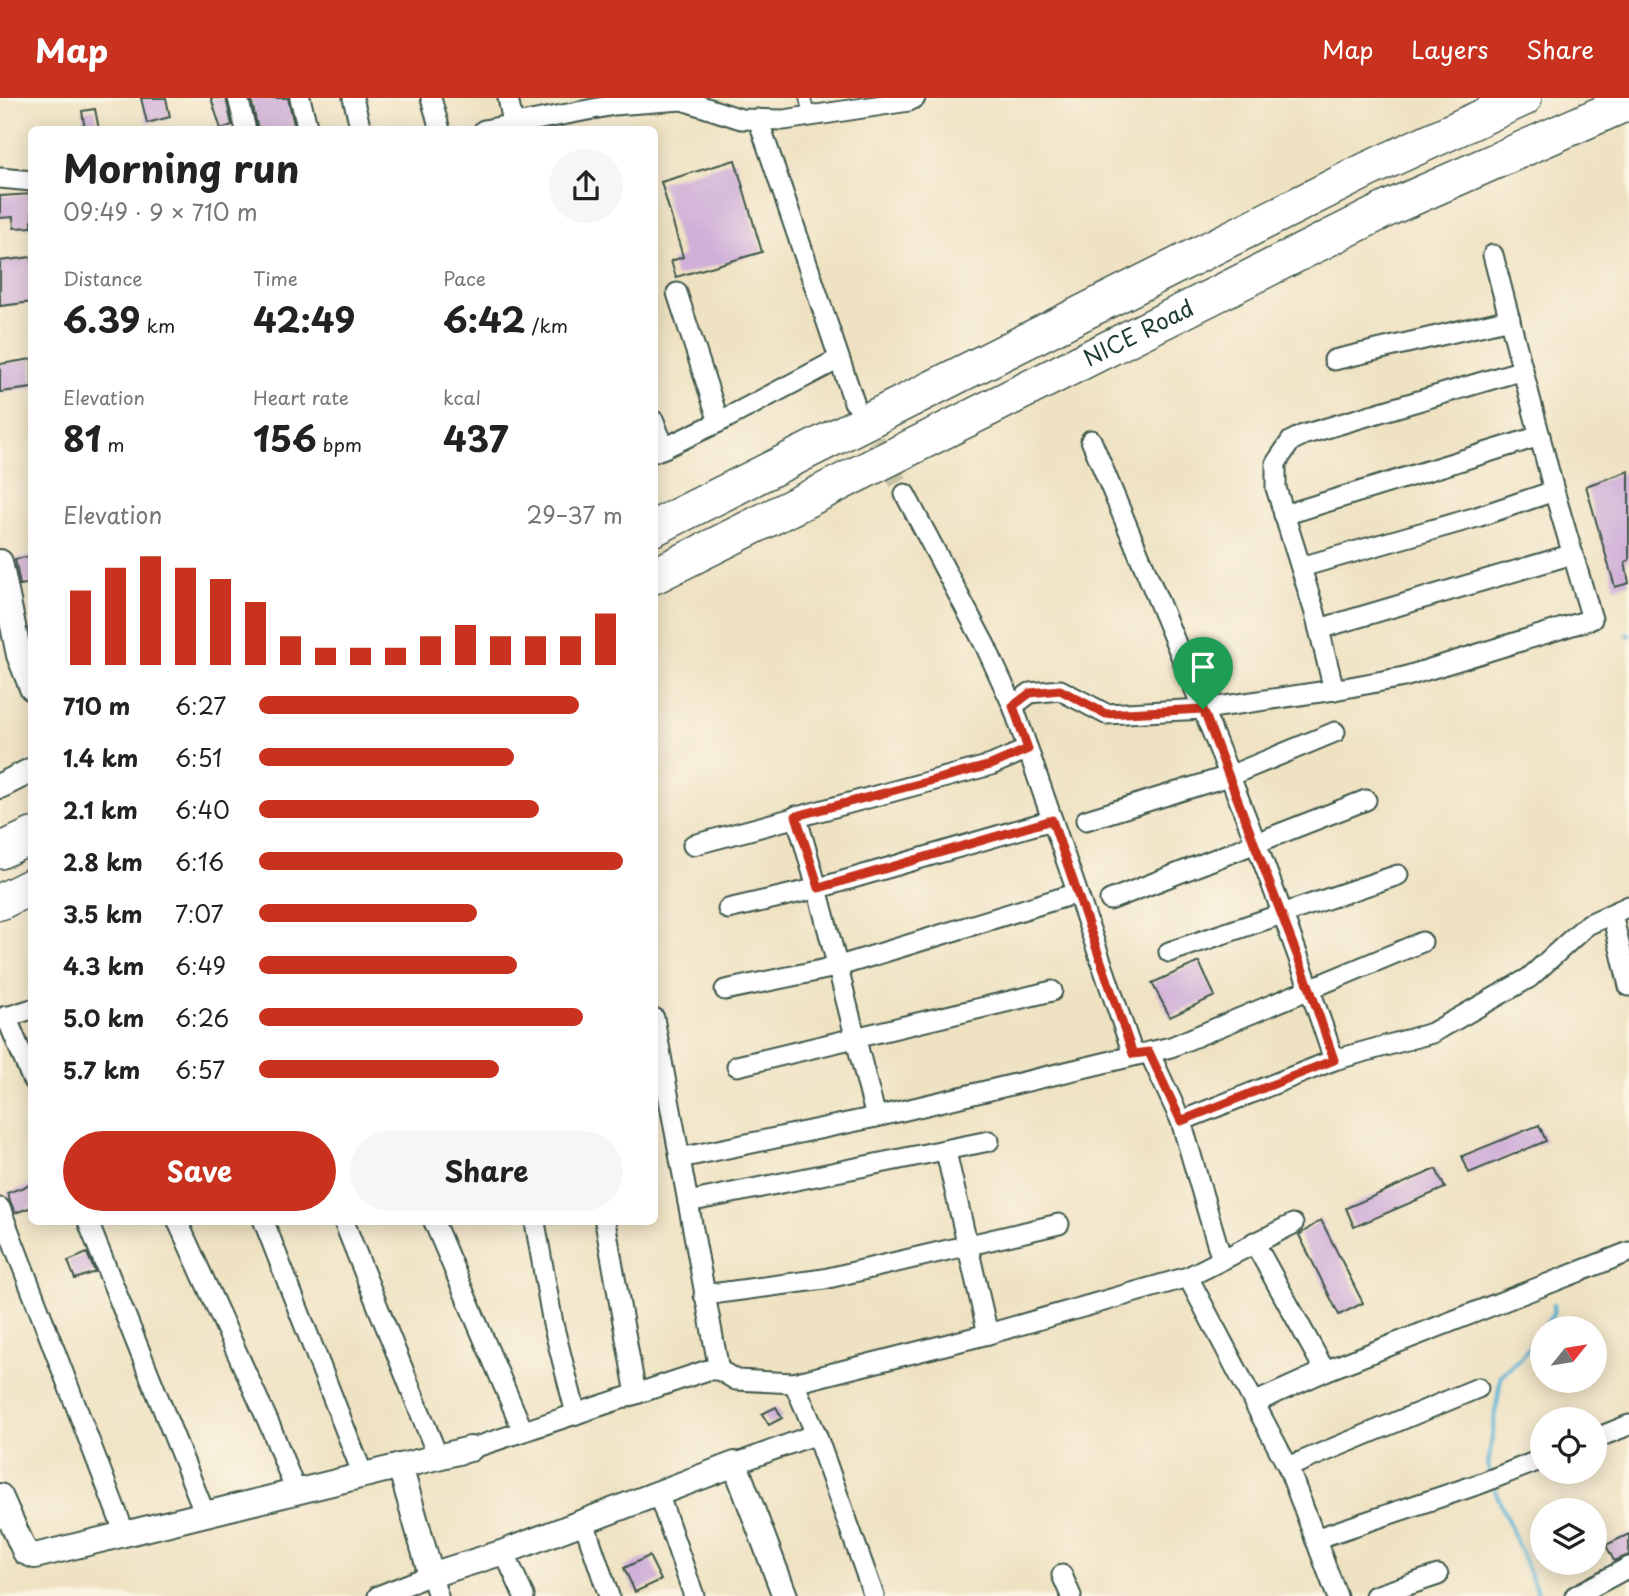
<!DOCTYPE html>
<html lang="en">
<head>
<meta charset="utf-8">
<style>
  body { margin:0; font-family:"Playpen Sans",sans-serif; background:#f6f6f6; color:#222; height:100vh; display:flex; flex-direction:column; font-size:26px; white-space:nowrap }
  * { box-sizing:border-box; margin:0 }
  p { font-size:23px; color:#767676 }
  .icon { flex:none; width:38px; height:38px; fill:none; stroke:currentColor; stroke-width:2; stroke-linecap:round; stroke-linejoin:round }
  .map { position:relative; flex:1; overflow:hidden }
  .side { position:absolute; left:28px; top:28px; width:630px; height:1099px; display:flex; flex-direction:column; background:#fff; border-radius:10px; box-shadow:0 4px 18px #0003 }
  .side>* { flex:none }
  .needle { width:46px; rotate:60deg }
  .tools { position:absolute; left:1530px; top:1218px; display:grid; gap:14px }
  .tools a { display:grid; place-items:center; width:77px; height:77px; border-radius:50%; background:#fff; box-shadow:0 4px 18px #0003; font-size:35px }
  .pin { position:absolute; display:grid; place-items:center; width:60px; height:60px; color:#fff; margin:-72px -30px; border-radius:50% 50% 50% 0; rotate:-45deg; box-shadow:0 0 7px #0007 }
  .pin .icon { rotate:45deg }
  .round { display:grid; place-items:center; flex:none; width:74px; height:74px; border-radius:37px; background:#f6f6f6 }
  .summary { display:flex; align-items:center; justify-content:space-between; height:119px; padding:0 35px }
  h1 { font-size:38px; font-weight:700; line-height:52px }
  .stats { display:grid; grid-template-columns:repeat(3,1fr); gap:10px; height:119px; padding:7px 35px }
  .stats div { display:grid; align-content:center }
  .stats b { font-size:35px; font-weight:700 }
  .stats small { font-size:19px; font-weight:400 }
  .stats p { font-size:19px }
  .chart { height:196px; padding:14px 35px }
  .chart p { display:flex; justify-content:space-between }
  .chart svg { width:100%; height:126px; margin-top:7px; stroke:#c8321e; stroke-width:6 }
  .primary-button { display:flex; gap:14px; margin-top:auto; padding:14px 35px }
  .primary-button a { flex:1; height:80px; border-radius:42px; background:#c8321e; color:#fff; font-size:28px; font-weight:700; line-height:80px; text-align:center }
  .primary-button a+a { background:#f6f6f6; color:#222 }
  ul { padding:0 35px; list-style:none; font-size:23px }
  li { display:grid; grid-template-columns:112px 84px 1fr; align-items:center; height:52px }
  li i { height:18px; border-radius:9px; background:#c8321e }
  header { display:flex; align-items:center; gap:42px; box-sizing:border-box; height:98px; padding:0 35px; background:#c8321e; color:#fff }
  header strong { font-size:33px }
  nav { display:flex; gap:38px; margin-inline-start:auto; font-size:24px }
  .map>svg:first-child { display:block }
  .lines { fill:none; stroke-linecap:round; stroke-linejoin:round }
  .stream { stroke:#57b1d4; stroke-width:4.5 }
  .building { fill:#cfafd8 }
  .minor-tunnel { stroke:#c5c1a6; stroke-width:19; stroke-dasharray:19 10; stroke-linecap:butt }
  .service-casing { stroke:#3e5649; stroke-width:13 }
  .minor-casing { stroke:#3e5649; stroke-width:23 }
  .tertiary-casing { stroke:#3e5649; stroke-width:28 }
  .motorway-casing { stroke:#3e5649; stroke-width:38 }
  .service { stroke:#fff; stroke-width:10 }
  .minor { stroke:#fff; stroke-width:19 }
  .tertiary { stroke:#fff; stroke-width:24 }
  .motorway { stroke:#fff; stroke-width:35 }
  .route-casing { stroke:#fff; stroke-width:14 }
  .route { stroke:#c8321e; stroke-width:9 }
  .labels { text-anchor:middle; stroke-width:6; stroke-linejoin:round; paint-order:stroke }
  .street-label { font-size:23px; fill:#1f3d34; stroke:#fcf5e5 }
</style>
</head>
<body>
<header>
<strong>Map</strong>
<nav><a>Map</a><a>Layers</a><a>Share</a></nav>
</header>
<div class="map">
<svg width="1629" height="1498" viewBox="0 0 1629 1498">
  <rect width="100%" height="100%" fill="#fcf5e5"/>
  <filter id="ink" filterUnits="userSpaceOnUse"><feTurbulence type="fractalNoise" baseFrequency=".0143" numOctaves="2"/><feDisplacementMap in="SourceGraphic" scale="14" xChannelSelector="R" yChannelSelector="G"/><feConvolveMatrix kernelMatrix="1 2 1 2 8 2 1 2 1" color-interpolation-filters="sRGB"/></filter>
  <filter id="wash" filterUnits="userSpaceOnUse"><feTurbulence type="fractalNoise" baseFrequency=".00686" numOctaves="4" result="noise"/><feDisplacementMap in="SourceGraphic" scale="28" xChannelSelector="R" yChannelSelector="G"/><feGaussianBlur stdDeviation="1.57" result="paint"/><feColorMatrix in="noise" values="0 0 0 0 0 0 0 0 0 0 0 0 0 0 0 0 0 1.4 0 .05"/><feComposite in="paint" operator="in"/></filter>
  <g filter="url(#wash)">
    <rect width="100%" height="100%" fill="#efe2c2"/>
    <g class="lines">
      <g class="stream">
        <path d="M1627,536L1629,537"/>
        <path d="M1543,1230L1553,1216L1554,1207"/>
        <path d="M1490,1375L1488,1368L1501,1277L1521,1260L1542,1232"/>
        <path d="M1493,1387L1539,1498"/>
      </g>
    </g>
    <g id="blocks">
      <g class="building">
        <path d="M141,0H166L170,19L147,25Z"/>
        <path d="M211,0H226L232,27L221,31Z"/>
        <path d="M251,0H288L295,31L258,32Z"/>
        <path d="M95,11L99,32H85L82,13Z"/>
        <path d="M735,62L762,154L676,179L671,163L683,159L661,84Z"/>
        <path d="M32,96V129L14,130L13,119L0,120V98Z"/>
        <path d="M32,159V204L0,208V163Z"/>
        <path d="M32,261V290L0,294V266Z"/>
        <path d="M1629,373V462L1625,464L1629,485L1615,489L1586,388Z"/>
        <path d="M32,458V485L20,487L15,461Z"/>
        <path d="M1199,864L1215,898L1170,919L1152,885Z"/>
        <path d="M1539,1027L1546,1043L1469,1075L1462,1058Z"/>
        <path d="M1436,1071L1445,1090L1354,1129L1346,1110Z"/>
        <path d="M32,1086V1109L15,1115L7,1095Z"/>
        <path d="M1321,1122L1363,1205L1339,1217L1299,1137Z"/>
        <path d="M87,1155L95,1174L75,1181L68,1163Z"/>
        <path d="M776,1309L782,1320L769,1327L762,1316Z"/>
        <path d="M1629,1436V1457L1614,1463L1606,1447Z"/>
        <path d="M649,1458L661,1482L635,1494L624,1470Z"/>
      </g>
    </g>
  </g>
  <g filter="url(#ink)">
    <use href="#blocks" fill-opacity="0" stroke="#3e5649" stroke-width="2"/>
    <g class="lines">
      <path class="minor-tunnel" d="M861,317L905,396"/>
      <g class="service-casing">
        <path id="service" d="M805,0L809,18"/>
      </g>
      <g class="minor-casing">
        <g id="minor">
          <path d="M238,0L246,32"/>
          <path d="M300,0L308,32"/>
          <path d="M353,0L361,32"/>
          <path d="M431,0L440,32"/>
          <path d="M508,0L513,25"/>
          <path d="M758,21L854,304"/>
          <path d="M484,32L614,7L682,2L741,21L784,22L909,3L915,0"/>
          <path d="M0,80L32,83"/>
          <path d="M1334,262L1510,221"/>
          <path d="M654,323L664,350L654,354"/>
          <path d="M719,324L839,261"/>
          <path d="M1091,342C1177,547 1264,751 1334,962"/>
          <path d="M664,350L719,324L677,195"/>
          <path d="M905,396L985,547L1013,608L1133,956"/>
          <path d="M1284,417L1540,338"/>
          <path d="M1301,469L1477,419L1554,393"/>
          <path d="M1319,531L1573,456"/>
          <path d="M1334,592L1315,515L1276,390V365L1291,343L1303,337L1523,272"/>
          <path d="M1013,608L1030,595L1060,592L1106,616L1204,611L1334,592L1404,579L1592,521L1554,393L1493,157"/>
          <path d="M796,718C827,817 849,919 876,1019"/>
          <path d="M1086,722L1229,678L1335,634"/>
          <path d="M693,747L991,667L1028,651"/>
          <path d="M1110,802L1366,702"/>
          <path d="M728,811L819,790L1052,722"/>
          <path d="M1612,816L1629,888"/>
          <path d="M1169,854L1398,777"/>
          <path d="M725,892L836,869L1077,795"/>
          <path d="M6,918L32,981"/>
          <path d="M0,921L32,911"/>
          <path d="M1149,954L1181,1023L1221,1159"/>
          <path d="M737,968L1052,893"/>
          <path d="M1181,1023L1334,962L1432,935L1529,880L1587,827L1629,808"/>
          <path d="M946,1054L988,1236"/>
          <path d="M680,1060L876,1019L1171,949L1422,844"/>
          <path d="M688,1104L989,1043"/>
          <path d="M0,1110L125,1436"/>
          <path d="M88,1124L205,1416"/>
          <path d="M178,1124L271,1330L296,1394"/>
          <path d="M264,1124L363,1377"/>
          <path d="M344,1124L438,1359"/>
          <path d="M434,1124L523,1333"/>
          <path d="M535,1124L553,1226L576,1316"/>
          <path d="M605,1124L636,1296"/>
          <path d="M1293,1126L1188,1179L1288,1369L1337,1498"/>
          <path d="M1254,1144L1325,1273"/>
          <path d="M704,1197L824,1181L1059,1126"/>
          <path d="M719,1272L736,1282L794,1285L988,1236L1188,1179"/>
          <path d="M794,1285L816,1336"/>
          <path d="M1254,1305L1325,1273L1629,1154"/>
          <path d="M1594,1341L1629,1327"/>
          <path d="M470,1351L708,1272H719L654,920"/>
          <path d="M735,1366L816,1336L874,1498"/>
          <path d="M1288,1369L1478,1290"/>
          <path d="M658,1395L694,1498"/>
          <path d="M583,1422L609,1498"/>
          <path d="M1315,1441L1482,1385L1542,1361"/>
          <path d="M504,1454L524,1498"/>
          <path d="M1062,1477L1071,1498"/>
          <path d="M378,1498L431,1477L438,1498"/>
          <path d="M1375,1498L1438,1477"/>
          <path d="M1575,1498L1629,1469"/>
        </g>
      </g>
      <g class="tertiary-casing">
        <g id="tertiary">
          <path d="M0,464L19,557L32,590"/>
          <path d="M0,688L32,672"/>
          <path d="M400,1368L431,1477L504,1454L735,1366L785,1498"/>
          <path d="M0,1398L25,1454L35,1458L470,1351"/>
        </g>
      </g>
      <g class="motorway-casing">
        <g id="motorway">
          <path d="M654,430L1367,72L1524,0"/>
          <path id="s1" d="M654,478L1389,110L1629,4"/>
          <path d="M0,753L32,738"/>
          <path d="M0,804L32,788"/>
        </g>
      </g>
      <use href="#service" class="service"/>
      <use href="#minor" class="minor"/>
      <use href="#tertiary" class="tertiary"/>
      <use href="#motorway" class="motorway"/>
    </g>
  </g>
  <g class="lines" filter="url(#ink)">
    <g class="route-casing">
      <path id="route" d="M1060,592L1106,616L1203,611L1310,891L1334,962L1181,1023L1149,954L1133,956L1052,722L819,790L796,718L991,667L1028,651L1013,608L1030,595Z"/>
    </g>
    <use href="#route" class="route"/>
  </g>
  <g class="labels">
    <g class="street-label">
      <text dy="8" stroke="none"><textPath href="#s1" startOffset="542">NICE Road</textPath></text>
    </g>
  </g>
</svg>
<div class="tools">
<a><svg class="needle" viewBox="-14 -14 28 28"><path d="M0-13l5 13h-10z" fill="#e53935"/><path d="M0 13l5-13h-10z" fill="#767676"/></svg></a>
<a><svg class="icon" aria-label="locate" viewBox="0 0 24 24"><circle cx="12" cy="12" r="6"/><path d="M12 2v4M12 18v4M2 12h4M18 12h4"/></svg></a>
<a><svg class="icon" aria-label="layers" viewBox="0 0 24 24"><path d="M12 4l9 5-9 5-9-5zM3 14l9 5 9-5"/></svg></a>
</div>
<div class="pin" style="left:1203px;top:611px;background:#1e9e55"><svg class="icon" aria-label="arrive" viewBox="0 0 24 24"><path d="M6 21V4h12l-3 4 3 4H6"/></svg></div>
<section class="side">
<div class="summary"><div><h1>Morning run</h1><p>09:49 · 9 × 710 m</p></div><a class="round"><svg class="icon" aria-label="share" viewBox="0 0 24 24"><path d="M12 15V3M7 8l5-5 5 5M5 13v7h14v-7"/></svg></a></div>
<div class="stats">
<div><p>Distance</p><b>6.39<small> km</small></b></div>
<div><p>Time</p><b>42:49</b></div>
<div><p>Pace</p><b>6:42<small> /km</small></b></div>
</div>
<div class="stats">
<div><p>Elevation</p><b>81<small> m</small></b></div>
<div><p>Heart rate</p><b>156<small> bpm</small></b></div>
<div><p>kcal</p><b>437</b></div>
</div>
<div class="chart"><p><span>Elevation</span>29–37 m</p>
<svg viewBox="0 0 160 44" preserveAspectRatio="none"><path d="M5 44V18M15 44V10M25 44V6M35 44V10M45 44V14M55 44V22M65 44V34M75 44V38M85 44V38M95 44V38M105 44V34M115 44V30M125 44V34M135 44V34M145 44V34M155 44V26"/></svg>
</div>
<ul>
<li><b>710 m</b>6:27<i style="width:88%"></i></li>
<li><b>1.4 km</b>6:51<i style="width:70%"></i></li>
<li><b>2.1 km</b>6:40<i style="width:77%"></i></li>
<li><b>2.8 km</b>6:16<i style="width:100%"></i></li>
<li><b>3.5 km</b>7:07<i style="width:60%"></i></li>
<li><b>4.3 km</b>6:49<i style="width:71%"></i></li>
<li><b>5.0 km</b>6:26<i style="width:89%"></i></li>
<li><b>5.7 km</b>6:57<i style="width:66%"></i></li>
</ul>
<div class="primary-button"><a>Save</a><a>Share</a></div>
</section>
</div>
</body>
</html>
